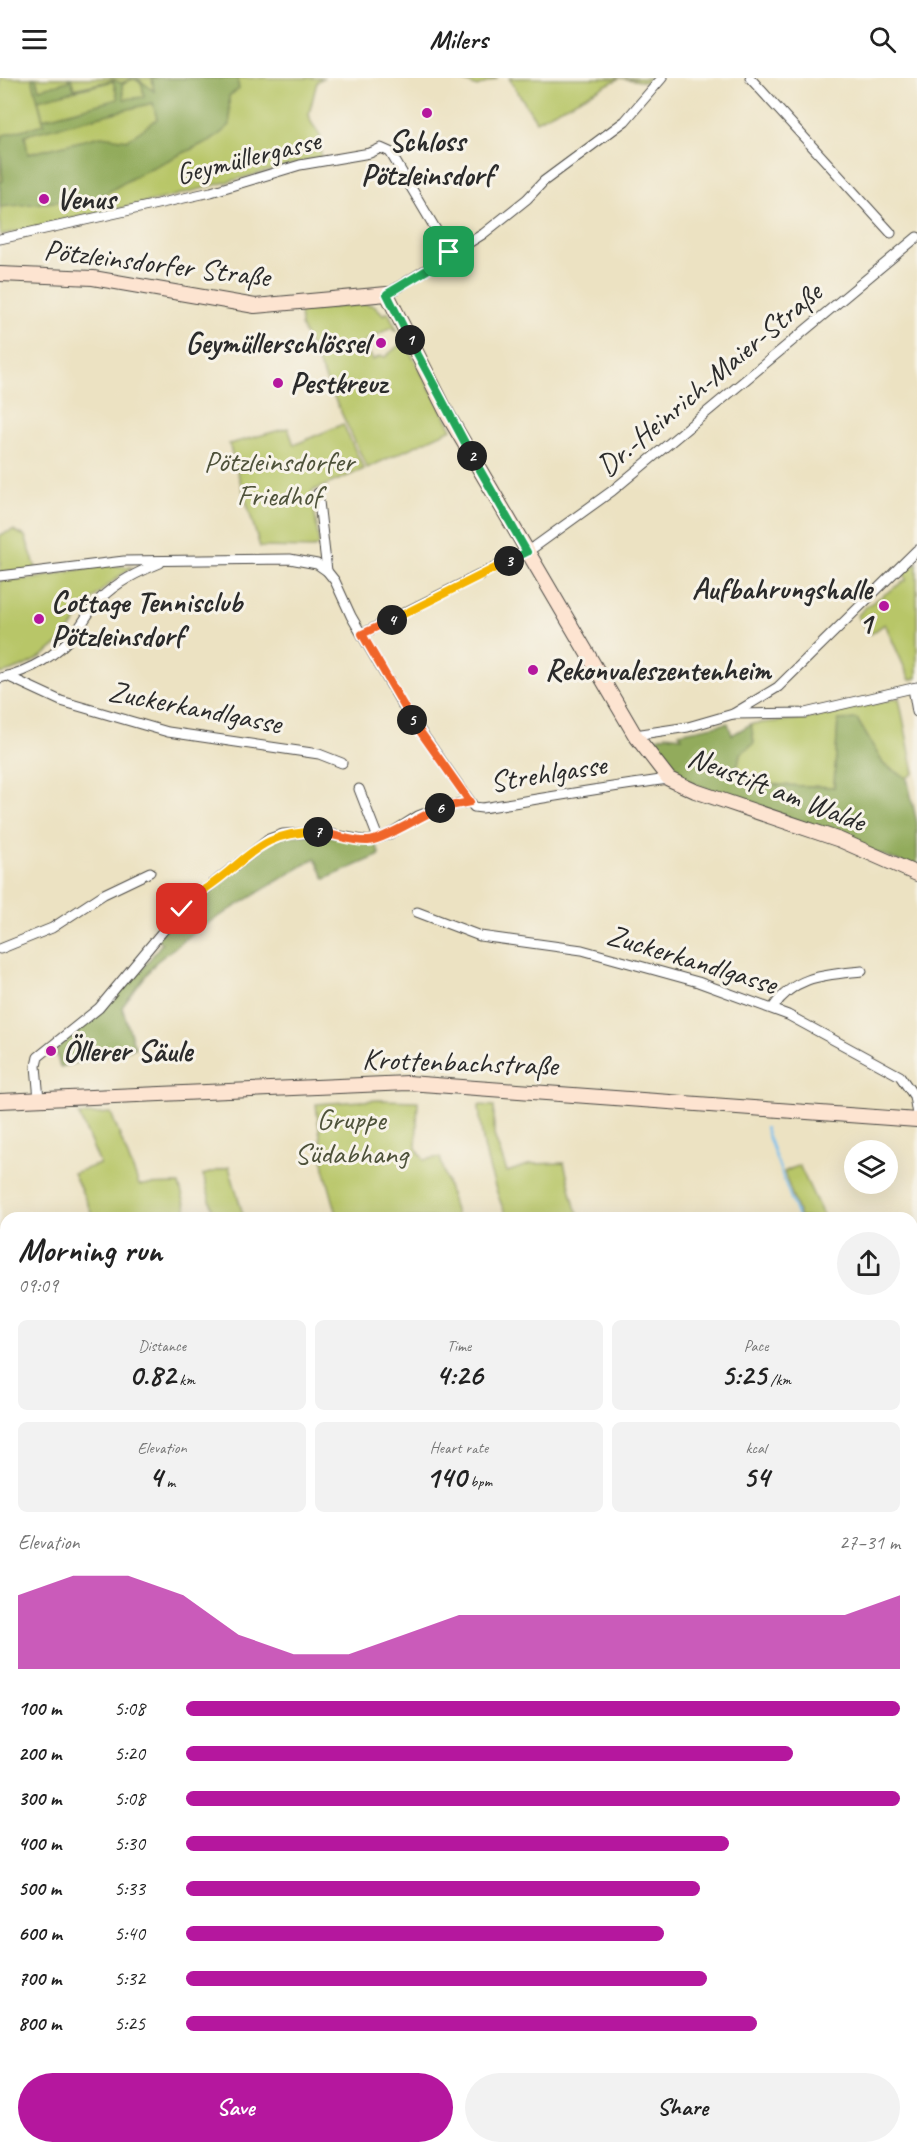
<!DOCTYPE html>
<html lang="en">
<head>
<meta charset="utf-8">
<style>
  body { margin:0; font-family:Caveat,sans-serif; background:#f2f2f2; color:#222; height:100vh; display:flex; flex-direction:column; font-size:22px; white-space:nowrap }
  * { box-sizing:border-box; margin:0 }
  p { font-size:20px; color:#767676 }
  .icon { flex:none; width:33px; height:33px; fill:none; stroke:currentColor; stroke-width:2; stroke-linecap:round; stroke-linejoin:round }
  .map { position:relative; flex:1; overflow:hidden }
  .drawer { position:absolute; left:0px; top:1134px; width:918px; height:942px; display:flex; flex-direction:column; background:#fff; border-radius:18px 18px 0 0; box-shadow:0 6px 24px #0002 }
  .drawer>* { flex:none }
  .fabs { position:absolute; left:844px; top:1062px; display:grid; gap:12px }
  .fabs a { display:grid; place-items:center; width:54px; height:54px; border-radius:50%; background:#fff; box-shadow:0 6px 24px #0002; font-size:30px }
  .pin { position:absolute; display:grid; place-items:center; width:51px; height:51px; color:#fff; margin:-26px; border-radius:12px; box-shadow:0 3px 9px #0006 }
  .km { position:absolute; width:30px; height:30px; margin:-15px; border-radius:50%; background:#222; color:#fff; font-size:16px; line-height:30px; text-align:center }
  .round { display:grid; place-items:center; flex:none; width:63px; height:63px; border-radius:32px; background:#f2f2f2 }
  .overview { display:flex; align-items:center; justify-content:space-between; height:102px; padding:0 18px }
  h1 { font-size:33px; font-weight:800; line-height:45px }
  .metrics { display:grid; grid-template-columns:repeat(3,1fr); gap:9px; height:102px; padding:6px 18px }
  .metrics div { display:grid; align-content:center; border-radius:9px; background:#f2f2f2; text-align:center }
  .metrics b { font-size:30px; font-weight:800 }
  .metrics small { font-size:16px; font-weight:400 }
  .metrics p { font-size:16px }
  .chart { height:168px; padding:12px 18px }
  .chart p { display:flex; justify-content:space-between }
  .chart svg { width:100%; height:108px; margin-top:6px; fill:#b5179e; opacity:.7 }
  .action { display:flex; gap:12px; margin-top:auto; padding:12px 18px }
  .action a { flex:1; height:69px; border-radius:36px; background:#b5179e; color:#fff; font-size:24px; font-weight:800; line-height:69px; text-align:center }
  .action a+a { background:#f2f2f2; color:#222 }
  ul { padding:0 18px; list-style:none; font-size:20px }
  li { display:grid; grid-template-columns:96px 72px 1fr; align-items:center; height:45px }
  li i { height:15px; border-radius:8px; background:#b5179e }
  header { display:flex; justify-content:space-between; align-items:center; height:78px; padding:0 18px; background:#fff; font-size:27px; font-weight:800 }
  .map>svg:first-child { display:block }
  .green { fill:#b8c668; stroke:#72784a; stroke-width:1.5 }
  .forest { fill:#92ab5c; stroke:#5e6b44; stroke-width:1.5; fill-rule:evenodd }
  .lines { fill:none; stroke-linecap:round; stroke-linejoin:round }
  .stream { stroke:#78bff0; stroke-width:2 }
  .street-casing { stroke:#484642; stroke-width:11 }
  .secondary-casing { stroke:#484642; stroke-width:16 }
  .street { stroke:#fff; stroke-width:9 }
  .secondary { stroke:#fde4d1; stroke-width:14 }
  .split-1-casing { stroke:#fff; stroke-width:12 }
  .split-2-casing { stroke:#fff; stroke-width:12 }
  .split-3-casing { stroke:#fff; stroke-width:12 }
  .split-4-casing { stroke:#fff; stroke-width:12 }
  .split-5-casing { stroke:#fff; stroke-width:12 }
  .split-6-casing { stroke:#fff; stroke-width:12 }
  .split-7-casing { stroke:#fff; stroke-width:12 }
  .split-8-casing { stroke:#fff; stroke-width:12 }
  .split-9-casing { stroke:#fff; stroke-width:12 }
  .split-1 { stroke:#22a559; stroke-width:8 }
  .split-2 { stroke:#22a559; stroke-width:8 }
  .split-3 { stroke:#22a559; stroke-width:8 }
  .split-4 { stroke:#f5b400; stroke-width:8 }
  .split-5 { stroke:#f0652b; stroke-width:8 }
  .split-6 { stroke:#f0652b; stroke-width:8 }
  .split-7 { stroke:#f0652b; stroke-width:8 }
  .split-8 { stroke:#f5b400; stroke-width:8 }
  .split-9 { stroke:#f5b400; stroke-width:8 }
  .poi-dot { fill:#b5179e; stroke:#f7f3e8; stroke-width:2 }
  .labels { text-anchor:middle; stroke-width:6; stroke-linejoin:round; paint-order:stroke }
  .poi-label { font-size:30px; font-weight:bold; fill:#2b2b2b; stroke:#f7f3e8; text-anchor:start }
  .street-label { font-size:30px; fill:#2b2b2b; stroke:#f7f3e8 }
  .park-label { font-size:30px; fill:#4e523a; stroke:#f7f3e8 }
</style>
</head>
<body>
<header><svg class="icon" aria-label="menu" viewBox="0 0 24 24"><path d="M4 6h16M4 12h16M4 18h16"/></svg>Milers<svg class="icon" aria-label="search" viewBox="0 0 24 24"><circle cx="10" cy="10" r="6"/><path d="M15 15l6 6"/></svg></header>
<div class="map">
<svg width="917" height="2076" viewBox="0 0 917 2076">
  <rect width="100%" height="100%" fill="#f7f3e8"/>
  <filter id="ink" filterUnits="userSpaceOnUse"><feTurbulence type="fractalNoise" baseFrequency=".0167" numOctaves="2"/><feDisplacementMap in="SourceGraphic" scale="12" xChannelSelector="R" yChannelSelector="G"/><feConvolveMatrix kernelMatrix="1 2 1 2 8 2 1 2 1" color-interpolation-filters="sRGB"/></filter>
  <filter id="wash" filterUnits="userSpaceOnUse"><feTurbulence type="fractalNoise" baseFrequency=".008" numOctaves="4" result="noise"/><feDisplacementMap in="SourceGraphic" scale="24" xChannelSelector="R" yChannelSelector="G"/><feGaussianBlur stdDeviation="1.35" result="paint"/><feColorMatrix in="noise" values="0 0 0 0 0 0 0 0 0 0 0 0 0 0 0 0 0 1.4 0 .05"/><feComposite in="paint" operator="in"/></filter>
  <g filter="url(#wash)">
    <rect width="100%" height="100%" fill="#ece2c2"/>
    <g class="green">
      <path d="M0,0H323L317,4L309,36L311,44L320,57L321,79L166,120L0,157Z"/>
      <path d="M457,0H498L477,9Z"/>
      <path d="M509,0H650L647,4L620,0L536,43Z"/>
      <path d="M366,226L375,228L384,237L388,234L398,254L392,249L356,268L363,280L370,276L373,282L380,278L385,279L404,263L452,351L367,390L301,248L300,232Z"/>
      <path d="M343,346L364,391L312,413L319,467L314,470L260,469L229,366L288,350L294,367Z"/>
      <path d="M13,452L25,458L37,493L0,495V457Z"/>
      <path d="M917,484V600L910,602L885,546L871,556L857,538L867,528L906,502L904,495Z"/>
      <path d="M101,487L132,489C116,500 102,511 89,525C81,533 77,543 70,552C55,573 26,591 0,596V502L33,501Z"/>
      <path d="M899,620L914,695L907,700L884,687L838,642L834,709L778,707L736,697L740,676L754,665L751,646L810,640Z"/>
      <path d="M378,1022L418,1023L416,1070L424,1082L440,1079L457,1140H338L324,1090L316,1026Z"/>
      <path d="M479,1027L494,1028V1057L507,1094L531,1086L564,1085L575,1129L581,1140H507C491,1103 481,1068 479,1027Z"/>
      <path d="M111,1035L139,1107L179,1106L189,1140H94L73,1095L100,1086L79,1037Z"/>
      <path d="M799,1087L823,1137L824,1140H800L784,1094Z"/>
      <path d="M229,1089L244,1140H215L203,1097Z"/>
      <path d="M912,1194L917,1203V1335H912Z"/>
      <path d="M0,1255L6,1269V1425L0,1426Z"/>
      <path d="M912,1341L917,1342V1426L912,1458Z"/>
      <path d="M6,1431V1680L0,1688V1432Z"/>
      <path d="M6,1685V1732H0V1694Z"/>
      <path d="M6,2061V2070H134L104,2076H0V2063Z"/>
    </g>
    <g class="forest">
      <path d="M32,0H36L39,11L69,3L68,0H71L74,11L114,2L121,5L137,0L154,13L152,0H237L239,11L229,18L230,47L215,60L139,96L98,120L0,129V104L3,103L0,70L3,57L44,46ZM133,0L142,6L144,19L124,21L122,7ZM113,3L118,21L43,41L38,22ZM153,25L157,41L128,62L101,58L28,76L25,57Z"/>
      <path d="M857,641L884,687L907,700L917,745V790L681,701C668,692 654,681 651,665L654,661L666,657L682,659L679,655L728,645L732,657L751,646L754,665L740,676L736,697L778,707L834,709L838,642Z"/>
      <path d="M310,756L375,764L380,777L325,801L315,780L200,850L156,884L122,929L135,970L60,989L56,974L59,966L99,935L133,894H140L162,865L157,860L174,840L269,764L282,759Z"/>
      <path d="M912,1835L917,1844V1918L912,1916Z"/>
    </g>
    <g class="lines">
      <g class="stream">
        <path d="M765,1050L798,1140"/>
        <path d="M912,2065L916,2076"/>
        <path d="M631,2076L644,2072"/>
      </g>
    </g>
  </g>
  <g filter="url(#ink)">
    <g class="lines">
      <g class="street-casing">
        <g id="street">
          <path d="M750,0L891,155"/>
          <path d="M0,161L211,114L300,87L370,75L381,70L390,74L451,177"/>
          <path d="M387,216L483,156L527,121L544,103L625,43L662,0"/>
          <path d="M318,415L327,493"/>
          <path d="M0,498L124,483L290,481L317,486L327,493L335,503L351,538L403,628L474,729L482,730C545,720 606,709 669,701"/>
          <path d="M362,556L533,470L612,413L917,159"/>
          <path d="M7,598L61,623L168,654L319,676L342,685"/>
          <path d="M0,600C29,593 56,578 75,555C84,544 90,531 100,521C117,504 138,494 160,485"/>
          <path d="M913,610L917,634"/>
          <path d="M733,636L805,635L917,609"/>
          <path d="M635,657L688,649L733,636L778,609L917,472"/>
          <path d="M359,711L378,760"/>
          <path d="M417,834L480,858L582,872L698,904L788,937L900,998L914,1018L917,1037"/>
          <path d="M0,871L52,850L104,816L150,794"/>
          <path d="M773,930C794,897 826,897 862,893"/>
          <path d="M39,1021L36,988L38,979L99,930L182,830L269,761L283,756L319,754L368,763L388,757L418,738L445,728L470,724"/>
          <path d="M912,1338H917"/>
          <path d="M0,1429L6,1428"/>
          <path d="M912,1483L917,1450"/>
          <path d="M0,1736H6"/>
          <path d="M912,1769L917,1767"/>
          <path d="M132,2076L142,2070"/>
        </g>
      </g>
      <g class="secondary-casing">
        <g id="secondary">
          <path d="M0,196L93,200L255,228L387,216L449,339L635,657L669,701L695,713L840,762L917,796"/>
          <path d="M0,1023L408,1005L917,1042"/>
          <path d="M912,1666L917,1663"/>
          <path d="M0,2057L6,2055"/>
          <path d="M658,2070L670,2076"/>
        </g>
      </g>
      <use href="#street" class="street"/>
      <use href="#secondary" class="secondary"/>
    </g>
  </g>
  <g class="lines" filter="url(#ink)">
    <g class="split-1-casing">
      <path id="split-1" d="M410,262L387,216L452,177L449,174"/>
    </g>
    <g class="split-2-casing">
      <path id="split-2" d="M410,262L472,378"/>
    </g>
    <g class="split-3-casing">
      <path id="split-3" d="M472,378L527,474L509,483"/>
    </g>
    <g class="split-4-casing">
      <path id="split-4" d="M392,542L509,483"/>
    </g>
    <g class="split-5-casing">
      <path id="split-5" d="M392,542L362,556L412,642"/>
    </g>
    <g class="split-6-casing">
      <path id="split-6" d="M412,642L470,724L440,730"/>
    </g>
    <g class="split-7-casing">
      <path id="split-7" d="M318,754C334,756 353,764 368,763C384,762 422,737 440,730"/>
    </g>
    <g class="split-8-casing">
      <path id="split-8" d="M205,811C249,782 259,753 318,754"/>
    </g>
    <g class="split-9-casing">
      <path id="split-9" d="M182,831L205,811"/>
    </g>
    <use href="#split-1" class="split-1"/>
    <use href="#split-2" class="split-2"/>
    <use href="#split-3" class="split-3"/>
    <use href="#split-4" class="split-4"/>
    <use href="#split-5" class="split-5"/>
    <use href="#split-6" class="split-6"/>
    <use href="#split-7" class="split-7"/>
    <use href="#split-8" class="split-8"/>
    <use href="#split-9" class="split-9"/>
  </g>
  <g class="poi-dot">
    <circle cx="427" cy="35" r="6"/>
    <circle cx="44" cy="121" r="6"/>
    <circle cx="381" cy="265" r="6"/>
    <circle cx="278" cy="305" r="6"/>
    <circle cx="884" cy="528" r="6"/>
    <circle cx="39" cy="541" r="6"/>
    <circle cx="533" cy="592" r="6"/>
    <circle cx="51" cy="973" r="6"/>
  </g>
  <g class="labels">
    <g class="poi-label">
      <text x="427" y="73" text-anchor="middle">Schloss<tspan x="427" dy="34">Pötzleinsdorf</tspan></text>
      <text x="56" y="131">Venus</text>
      <text x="369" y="275" text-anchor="end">Geymüllerschlössel</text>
      <text x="290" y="315">Pestkreuz</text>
      <text x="872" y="521" text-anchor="end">Aufbahrungshalle<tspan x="872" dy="34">1</tspan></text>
      <text x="51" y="534">Cottage Tennisclub<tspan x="51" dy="34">Pötzleinsdorf</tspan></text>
      <text x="545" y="602">Rekonvaleszentenheim</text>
      <text x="63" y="983">Öllerer Säule</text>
    </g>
    <g class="street-label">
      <text transform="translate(248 79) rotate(-14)" y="10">Geymüllergasse</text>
      <text transform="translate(157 185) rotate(7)" y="10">Pötzleinsdorfer Straße</text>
      <text transform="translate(709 301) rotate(-40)" y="10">Dr.-Heinrich-Maier-Straße</text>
      <text transform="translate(195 629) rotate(11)" y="10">Zuckerkandlgasse</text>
      <text transform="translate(548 695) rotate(-9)" y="10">Strehlgasse</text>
      <text transform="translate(777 711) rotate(21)" y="10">Neustift am Walde</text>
      <text transform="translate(692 881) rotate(17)" y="10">Zuckerkandlgasse</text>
      <text transform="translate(460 984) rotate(2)" y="10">Krottenbachstraße</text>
    </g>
    <g class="park-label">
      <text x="279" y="393">Pötzleinsdorfer<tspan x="279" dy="34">Friedhof</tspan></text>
      <text x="351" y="1051">Gruppe<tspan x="351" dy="34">Südabhang</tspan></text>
    </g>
  </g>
</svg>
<div class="fabs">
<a><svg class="icon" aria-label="layers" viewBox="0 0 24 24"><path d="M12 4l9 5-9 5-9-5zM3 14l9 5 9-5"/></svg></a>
</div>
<div class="pin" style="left:449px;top:174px;background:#1e9e55"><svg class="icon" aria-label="arrive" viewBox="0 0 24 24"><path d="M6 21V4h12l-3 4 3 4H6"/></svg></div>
<div class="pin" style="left:182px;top:831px;background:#d93025"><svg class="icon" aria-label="check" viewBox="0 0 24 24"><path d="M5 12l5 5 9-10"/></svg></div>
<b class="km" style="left:410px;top:262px">1</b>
<b class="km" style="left:472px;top:378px">2</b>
<b class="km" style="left:509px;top:483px">3</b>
<b class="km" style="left:392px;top:542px">4</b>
<b class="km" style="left:412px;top:642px">5</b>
<b class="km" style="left:440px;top:730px">6</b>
<b class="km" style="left:318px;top:754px">7</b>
<section class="drawer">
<div class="overview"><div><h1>Morning run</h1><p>09:09</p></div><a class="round"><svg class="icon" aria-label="share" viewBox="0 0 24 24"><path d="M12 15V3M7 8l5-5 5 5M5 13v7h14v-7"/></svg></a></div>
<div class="metrics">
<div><p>Distance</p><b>0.82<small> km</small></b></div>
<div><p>Time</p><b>4:26</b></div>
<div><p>Pace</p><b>5:25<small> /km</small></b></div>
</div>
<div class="metrics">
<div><p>Elevation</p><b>4<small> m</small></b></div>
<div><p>Heart rate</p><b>140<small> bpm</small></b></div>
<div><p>kcal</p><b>54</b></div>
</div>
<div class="chart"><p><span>Elevation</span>27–31 m</p>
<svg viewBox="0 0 160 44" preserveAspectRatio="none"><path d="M0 44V14L10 6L20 6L30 14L40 30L50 38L60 38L70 30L80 22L90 22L100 22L110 22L120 22L130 22L140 22L150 22L160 14V44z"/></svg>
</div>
<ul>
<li><b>100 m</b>5:08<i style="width:100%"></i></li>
<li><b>200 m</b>5:20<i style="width:85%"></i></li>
<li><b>300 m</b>5:08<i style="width:100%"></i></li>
<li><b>400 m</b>5:30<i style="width:76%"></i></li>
<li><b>500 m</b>5:33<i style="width:72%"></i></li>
<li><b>600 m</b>5:40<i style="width:67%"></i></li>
<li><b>700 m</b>5:32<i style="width:73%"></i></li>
<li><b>800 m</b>5:25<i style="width:80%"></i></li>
</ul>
<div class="action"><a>Save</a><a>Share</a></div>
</section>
</div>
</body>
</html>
